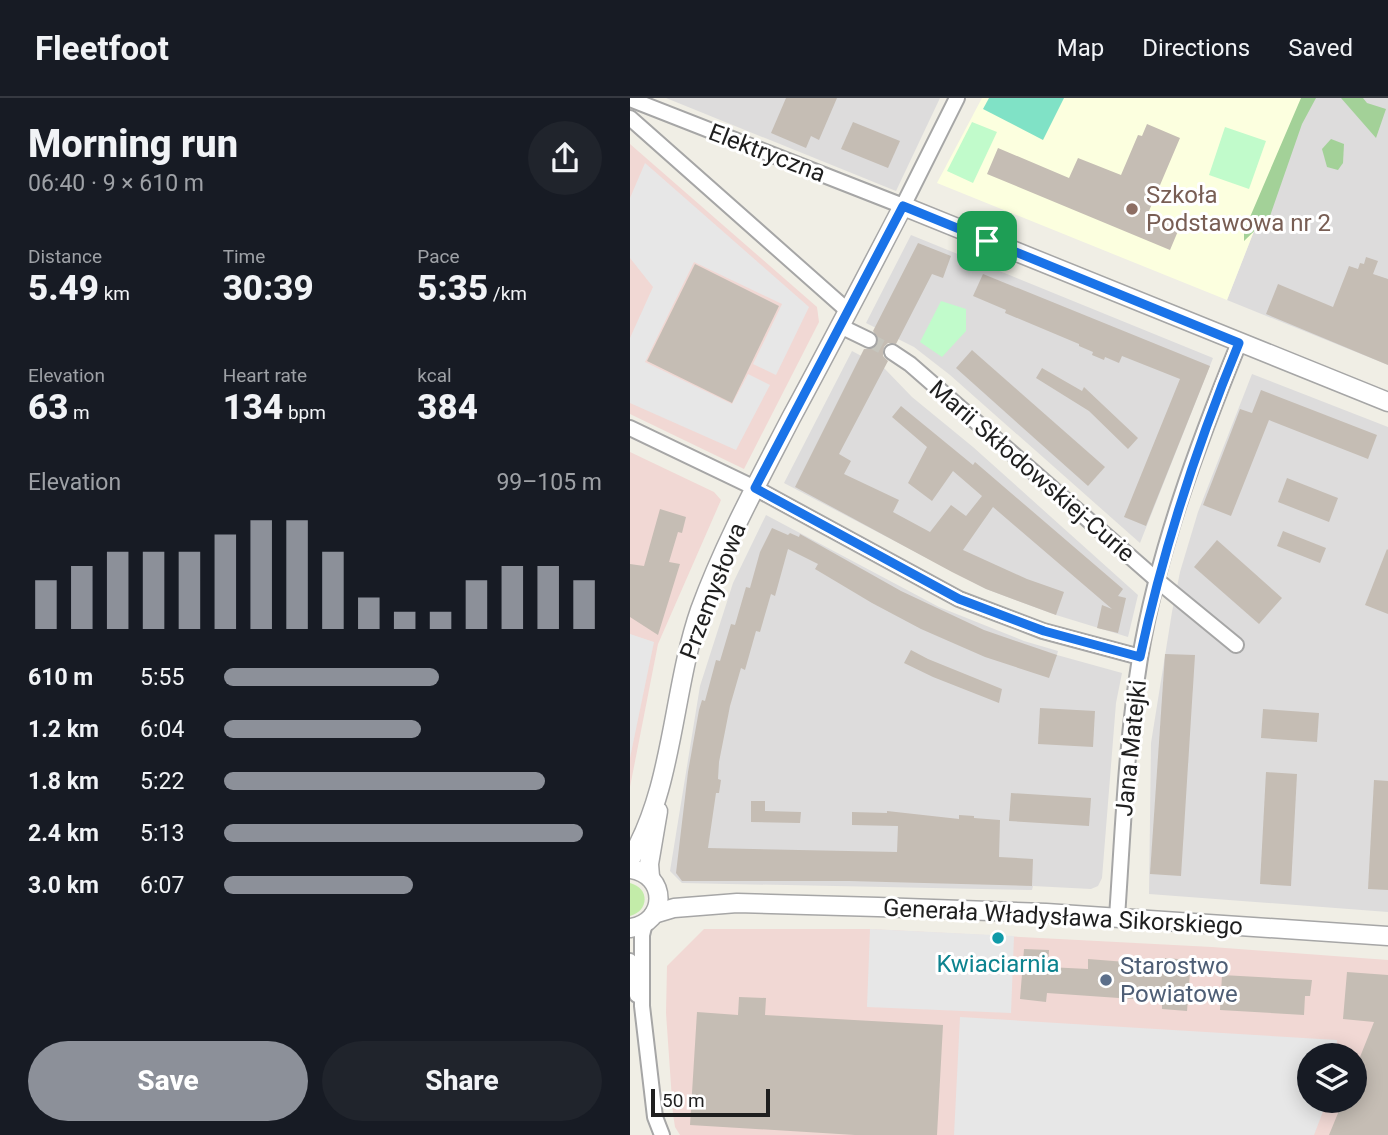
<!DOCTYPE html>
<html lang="en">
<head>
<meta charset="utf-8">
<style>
  body { margin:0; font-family:Roboto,sans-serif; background:#20242c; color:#f1f3f6; height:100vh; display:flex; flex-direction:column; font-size:26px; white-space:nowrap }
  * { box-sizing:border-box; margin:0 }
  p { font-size:23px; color:#9ea1a6 }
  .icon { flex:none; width:38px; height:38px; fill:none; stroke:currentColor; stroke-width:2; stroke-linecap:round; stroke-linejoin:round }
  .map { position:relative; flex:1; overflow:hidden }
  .panel { display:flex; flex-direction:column; background:#171b24; width:630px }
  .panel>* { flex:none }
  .tools { position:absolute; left:667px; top:945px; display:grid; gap:14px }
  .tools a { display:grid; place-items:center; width:70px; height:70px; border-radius:50%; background:#171b24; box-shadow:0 4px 18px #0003; font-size:35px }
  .scale { position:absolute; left:21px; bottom:18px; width:119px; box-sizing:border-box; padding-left:7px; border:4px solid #1f1f1f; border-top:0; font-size:19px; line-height:24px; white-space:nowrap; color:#1f1f1f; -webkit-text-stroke:5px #fff; paint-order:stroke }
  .pin { position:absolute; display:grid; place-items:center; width:60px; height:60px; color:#fff; margin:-30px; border-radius:14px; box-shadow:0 4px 10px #0006 }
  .round { display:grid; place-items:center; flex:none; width:74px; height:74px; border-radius:37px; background:#20242c }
  .overview { display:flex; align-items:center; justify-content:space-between; height:119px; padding:0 28px }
  h1 { font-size:38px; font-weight:800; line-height:52px }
  .figures { display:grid; grid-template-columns:repeat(3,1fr); gap:10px; height:119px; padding:7px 28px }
  .figures div { display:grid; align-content:center }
  .figures b { font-size:35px; font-weight:800 }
  .figures small { font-size:19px; font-weight:400 }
  .figures p { font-size:19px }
  .chart { height:196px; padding:14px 28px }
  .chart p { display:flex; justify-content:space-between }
  .chart svg { width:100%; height:126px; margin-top:7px; stroke:#8c9099; stroke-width:6 }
  .primary-button { display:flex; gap:14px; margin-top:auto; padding:14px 28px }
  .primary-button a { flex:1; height:80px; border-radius:42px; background:#8c9099; color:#fff; font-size:28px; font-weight:800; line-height:80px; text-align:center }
  .primary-button a+a { background:#20242c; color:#f1f3f6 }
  ul { padding:0 28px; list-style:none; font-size:23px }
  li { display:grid; grid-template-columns:112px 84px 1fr; align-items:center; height:52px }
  li i { height:18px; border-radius:9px; background:#8c9099 }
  header { display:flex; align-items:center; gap:42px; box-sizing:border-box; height:98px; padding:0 35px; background:#171b24; border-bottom:2px solid #363941 }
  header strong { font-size:33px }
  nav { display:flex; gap:38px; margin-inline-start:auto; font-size:24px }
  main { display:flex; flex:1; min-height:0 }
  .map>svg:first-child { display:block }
  .residential { fill:#dddcdc }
  .commercial { fill:#f1d8d4; fill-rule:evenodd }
  .education { fill:#fcffdf }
  .grass { fill:#c3eca9 }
  .forest { fill:#a3d198 }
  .park { fill:#c1fbcb }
  .pitch { fill:#80e2c6 }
  .parking { fill:#e7e7e7 }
  .building { fill:#c5bdb4 }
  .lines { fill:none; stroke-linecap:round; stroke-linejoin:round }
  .minor-tunnel { stroke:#c6c5bd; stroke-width:14; stroke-dasharray:14 7; stroke-linecap:butt }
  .minor-casing { stroke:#a6a6a6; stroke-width:18 }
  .tertiary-casing { stroke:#a6a6a6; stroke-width:21 }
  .minor { stroke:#fff; stroke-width:14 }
  .tertiary { stroke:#fff; stroke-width:18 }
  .route-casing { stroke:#fff; stroke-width:14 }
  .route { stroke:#1a73e8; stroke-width:9 }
  .education-dot { fill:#8d6e63; stroke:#fff; stroke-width:2.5 }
  .culture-dot { fill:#0f9aa8; stroke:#fff; stroke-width:2.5 }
  .service-dot { fill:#5c6f8a; stroke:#fff; stroke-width:2.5 }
  .labels { text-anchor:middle; stroke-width:6; stroke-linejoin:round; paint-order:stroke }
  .street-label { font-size:24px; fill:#1f1f1f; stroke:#fff }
  .education-label { font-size:24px; fill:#785e54; stroke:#fff; text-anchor:start }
  .culture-label { font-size:24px; fill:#0d838f; stroke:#fff }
  .service-label { font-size:24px; fill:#4e5e75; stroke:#fff; text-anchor:start }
</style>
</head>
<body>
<header>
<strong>Fleetfoot</strong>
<nav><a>Map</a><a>Directions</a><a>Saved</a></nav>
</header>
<main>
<section class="panel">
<div class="overview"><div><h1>Morning run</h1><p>06:40 · 9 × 610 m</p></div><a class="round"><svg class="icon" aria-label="share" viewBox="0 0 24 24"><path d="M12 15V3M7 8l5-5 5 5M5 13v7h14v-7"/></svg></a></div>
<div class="figures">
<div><p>Distance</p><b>5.49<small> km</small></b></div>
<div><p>Time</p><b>30:39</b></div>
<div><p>Pace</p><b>5:35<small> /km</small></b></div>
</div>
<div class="figures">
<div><p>Elevation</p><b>63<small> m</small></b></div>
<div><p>Heart rate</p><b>134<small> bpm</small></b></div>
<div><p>kcal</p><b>384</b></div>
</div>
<div class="chart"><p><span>Elevation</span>99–105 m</p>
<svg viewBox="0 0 160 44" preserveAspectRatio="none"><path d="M5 44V27M15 44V22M25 44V17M35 44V17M45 44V17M55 44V11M65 44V6M75 44V6M85 44V17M95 44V33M105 44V38M115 44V38M125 44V27M135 44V22M145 44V22M155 44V27"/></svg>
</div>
<ul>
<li><b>610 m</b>5:55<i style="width:57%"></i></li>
<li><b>1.2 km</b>6:04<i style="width:52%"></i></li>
<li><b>1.8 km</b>5:22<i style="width:85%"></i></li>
<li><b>2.4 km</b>5:13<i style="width:95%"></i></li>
<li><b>3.0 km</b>6:07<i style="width:50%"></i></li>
</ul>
<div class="primary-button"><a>Save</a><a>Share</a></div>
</section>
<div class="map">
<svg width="758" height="1037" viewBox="0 0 758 1037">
  <rect width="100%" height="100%" fill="#f0eee5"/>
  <g class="residential">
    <path d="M36,0H310L266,93Z"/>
    <path d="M676,0H758V267L597,202Z"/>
    <path d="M281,137L583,260L510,445L320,277L284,249L236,225Z"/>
    <path d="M222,253L254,270L282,299L343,349L508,497L498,539L426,517L356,491L154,385Z"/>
    <path d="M622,276L758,329V814L519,796L521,645L542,514L550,474L568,414Z"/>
    <path d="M136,417L309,509L394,543L428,553L427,557L492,575L486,605L472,780L468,788L461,791L403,788L402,792L52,785L40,773L70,588L103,485Z"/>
  </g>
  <g class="commercial">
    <path d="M0,46L187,209L189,224L114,371L0,316Z"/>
    <path d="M0,354L84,394L91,402L28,546L0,689Z"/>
    <path d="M74,831H240L582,849L758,862V1037H50L45,1029L43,1016L36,915L37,868ZM679,957H724V1003H679Z"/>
  </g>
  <path class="education" d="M352,0H676L597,202L307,85Z"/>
  <path class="grass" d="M0,785C20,790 19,813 0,818Z"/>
  <g class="forest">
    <path d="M671,0H686L672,26L640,118L614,143V133Z"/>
    <path d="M711,0H733L737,5L756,11L746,40Z"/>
    <path d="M701,41L714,46L713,65L708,72L697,69L692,51Z"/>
  </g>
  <g class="park">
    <path d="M342,24L367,34L343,85L317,73Z"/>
    <path d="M595,29L636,43L619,91L579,77Z"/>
    <path d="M311,203L336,211V233L312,259L290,244Z"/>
  </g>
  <path class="pitch" d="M359,0H434L413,42L353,11Z"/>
  <g class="parking">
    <path d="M15,65L179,209L146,277L123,266L152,206L64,164L15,264L102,306L118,276L140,287L106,352L0,305V240L23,189L0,160V100Z"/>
    <path d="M0,536L24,544L0,660Z"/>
    <path d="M240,831L384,838L381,915L237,909Z"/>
    <path d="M330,919L707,942L706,957H679V1003H697L684,1037H324Z"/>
  </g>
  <g class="building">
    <path d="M156,0H207L189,42L181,38L176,50L141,35Z"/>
    <path d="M223,24L270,43L258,70L211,51Z"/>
    <path d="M517,26L550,40L519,113L551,126L540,152L357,76L368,50L439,80L448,60L491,77L508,37L512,38Z"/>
    <path d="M288,145L321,158L313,180L302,176L266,246L258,245L254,249L253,258L258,263L209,356L221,363L214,376L269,402L263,414L300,434L321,407L336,418L352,398L323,373L302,403L278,385L297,349L262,319L271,308L343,367L345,364L493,491L488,498L496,500L488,535L467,530L472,507L482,511L363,409L333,452L397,481L434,494L426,517L356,491L322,474L165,389L234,251H240L247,247L248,241L243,233Z"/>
    <path d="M736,159L748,163L743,176L758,181V267L636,216L648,186L703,209L719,168L728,171L730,165L734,166Z"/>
    <path d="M65,166L149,208L102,305L17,263Z"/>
    <path d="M353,176L580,268L516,428L494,419L550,281L492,258L489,265L475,259L474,262L462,257L463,254L449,248V246L375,215L376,212L343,198Z"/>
    <path d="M342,252L475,369L458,388L326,270Z"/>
    <path d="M412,270L452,293L454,289L508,340L498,351L459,313L406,280Z"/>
    <path d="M631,292L747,337L738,361L639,322L601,418L573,407L610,311L622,315Z"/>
    <path d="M657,380L708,400L699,424L648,404Z"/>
    <path d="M30,411L56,419L52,435L48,434L39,464L50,466L28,537L0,519V466L14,468Z"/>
    <path d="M142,430L158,437L160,435L169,439L170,436L271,493L354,532L427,557L419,580L355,559L291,531L242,505L185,471L188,466L158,451L145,498L141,496L130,534L126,533L115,572L111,570L100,608L89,664L88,681L91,682L89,695H86L78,750L267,754L268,728L222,727V714L257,715V713L329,721V717L344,718V720L370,722L369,759L403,761L402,788L219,783H52L46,775L58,674L69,612L72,602L75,603L86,562L90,563L101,526L105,527L116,489L120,490L130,454Z"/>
    <path d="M653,433L696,450L690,465L647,448Z"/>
    <path d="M587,442L652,500L629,526L564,469Z"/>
    <path d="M757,451L758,452V516L735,507Z"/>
    <path d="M281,552L298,561L372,591L369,605L303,579L274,565Z"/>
    <path d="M535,556L565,557L551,778L520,776Z"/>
    <path d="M410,610L465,613L463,649L408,646Z"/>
    <path d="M633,611L689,615L687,644L631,640Z"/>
    <path d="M636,674L667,676L661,788L630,786Z"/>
    <path d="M744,682L758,683V792L738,791Z"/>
    <path d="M381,695L461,700L459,728L379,723Z"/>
    <path d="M121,703H135V713L171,714L170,725L121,724Z"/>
    <path d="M394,851L419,852L418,869L458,871V861L496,864L495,873L534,876L535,860L561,862L557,913L532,911V903L417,895L416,904L390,901Z"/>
    <path d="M717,874L758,877V1037H699L713,1003H724V974L744,924L713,921Z"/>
    <path d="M592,877L682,882L680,898H675L674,917L590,912Z"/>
    <path d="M109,899L136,900L135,917L313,927L307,1037H225L60,1027L67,914L108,917Z"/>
  </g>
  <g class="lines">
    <path class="minor-tunnel" d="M239,242L262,254"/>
    <g class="minor-casing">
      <g id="minor">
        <path d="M0,1L273,108L327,0"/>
        <path d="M0,20L218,213"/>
        <path d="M210,228L239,242"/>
        <path d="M262,254L280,266L528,483L606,547"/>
        <path d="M0,330L125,390L329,501L413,533L510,559"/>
        <path d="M487,819C493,733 496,646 510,560C528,452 568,346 609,245"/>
        <path d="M15,825L12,837V908L25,1019L32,1037"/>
        <path d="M0,863L7,897"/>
      </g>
    </g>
    <g class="tertiary-casing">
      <g id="tertiary">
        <path d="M0,762C44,689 42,593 70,512C94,446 129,382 161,320C199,250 236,179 273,108L758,304"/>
        <path d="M0,771C38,776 38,825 0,830"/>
        <path d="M20,779L19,766L28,713"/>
        <path d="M24,816L44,810L107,805L248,809L416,815L758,838"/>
      </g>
    </g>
    <use href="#minor" class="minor"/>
    <use href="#tertiary" class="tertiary"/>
  </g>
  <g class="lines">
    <g class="route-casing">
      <path id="route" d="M273,108L609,245C567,347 533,451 510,559L414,533L329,501L125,390Z"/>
    </g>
    <use href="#route" class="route"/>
  </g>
  <circle class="education-dot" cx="502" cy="111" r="7"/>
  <circle class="culture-dot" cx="368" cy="840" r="7"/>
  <circle class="service-dot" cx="476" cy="882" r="7"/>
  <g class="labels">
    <g class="street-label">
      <text transform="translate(137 55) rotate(21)" y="8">Elektryczna</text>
      <text transform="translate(402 373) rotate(41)" y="8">Marii Skłodowskiej-Curie</text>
      <text transform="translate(83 493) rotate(-69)" y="8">Przemysłowa</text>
      <text transform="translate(501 650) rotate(-84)" y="8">Jana Matejki</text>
      <text transform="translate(433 819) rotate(3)" y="8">Generała Władysława Sikorskiego</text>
    </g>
    <g class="education-label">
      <text x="516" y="105">Szkoła<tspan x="516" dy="28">Podstawowa nr 2</tspan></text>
    </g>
    <g class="culture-label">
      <text x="368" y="874">Kwiaciarnia</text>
    </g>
    <g class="service-label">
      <text x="490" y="876">Starostwo<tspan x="490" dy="28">Powiatowe</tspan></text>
    </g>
  </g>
</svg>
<div class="tools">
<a><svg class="icon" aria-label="layers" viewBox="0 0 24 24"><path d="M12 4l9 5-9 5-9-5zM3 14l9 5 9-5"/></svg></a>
</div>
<div class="scale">50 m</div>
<div class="pin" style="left:357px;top:143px;background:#1e9e55"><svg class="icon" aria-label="arrive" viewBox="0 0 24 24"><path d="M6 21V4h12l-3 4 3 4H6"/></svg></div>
</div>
</main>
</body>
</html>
